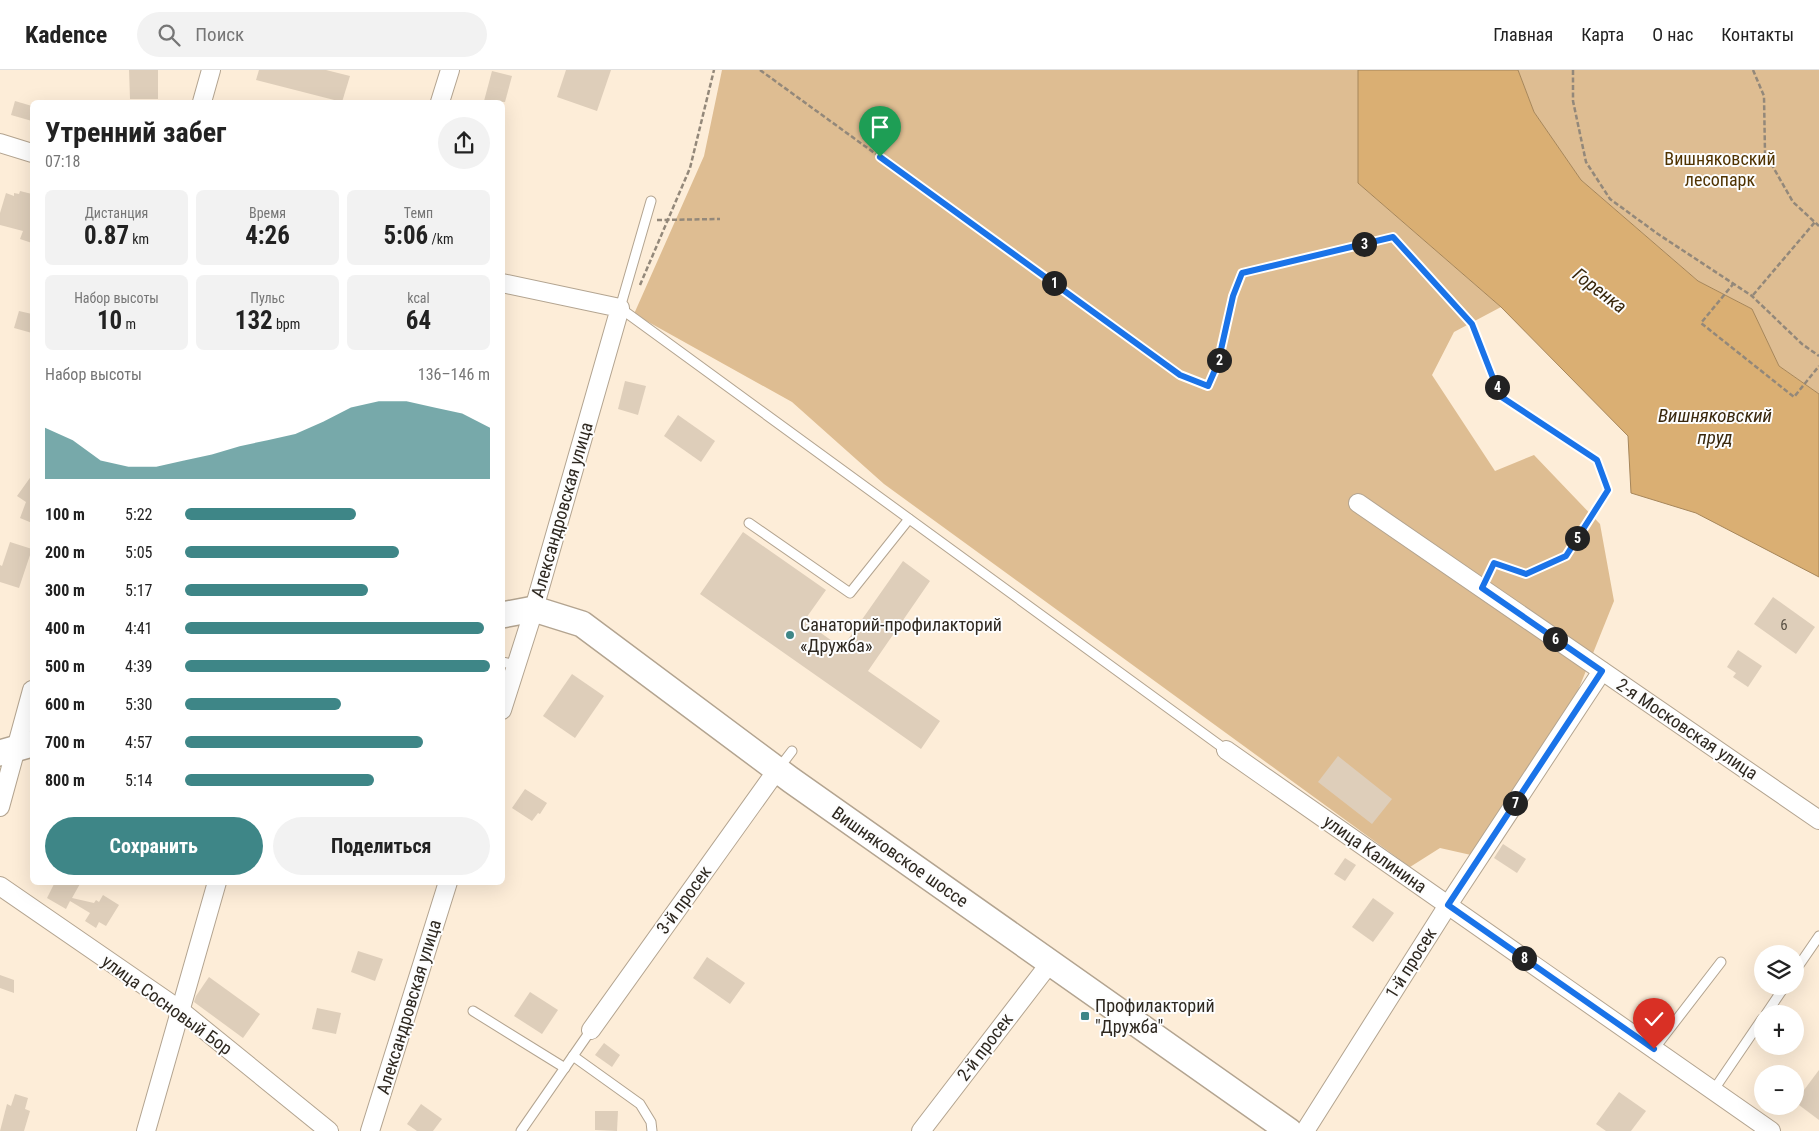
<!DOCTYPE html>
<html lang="ru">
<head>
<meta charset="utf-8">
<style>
  body { margin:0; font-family:"Roboto Condensed",sans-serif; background:#f2f2f2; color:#222; height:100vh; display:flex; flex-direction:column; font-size:19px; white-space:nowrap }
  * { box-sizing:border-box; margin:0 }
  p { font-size:16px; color:#767676 }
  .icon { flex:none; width:28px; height:28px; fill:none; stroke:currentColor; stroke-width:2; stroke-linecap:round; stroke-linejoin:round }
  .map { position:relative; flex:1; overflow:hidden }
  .side { position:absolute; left:30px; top:30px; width:475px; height:785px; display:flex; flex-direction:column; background:#fff; border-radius:8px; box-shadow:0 5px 20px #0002 }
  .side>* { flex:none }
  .controls { position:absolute; left:1754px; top:875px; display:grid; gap:10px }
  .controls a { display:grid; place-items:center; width:50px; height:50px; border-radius:50%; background:#fff; box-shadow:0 5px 20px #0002; font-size:25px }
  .pin { position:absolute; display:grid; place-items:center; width:42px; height:42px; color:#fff; margin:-51px -21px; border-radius:50% 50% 50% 0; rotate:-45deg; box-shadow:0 0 5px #0007 }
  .pin .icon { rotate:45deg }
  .km { position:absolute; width:25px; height:25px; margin:-12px; border-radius:50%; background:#222; color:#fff; font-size:14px; line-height:25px; text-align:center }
  .round { display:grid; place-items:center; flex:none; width:52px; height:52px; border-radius:26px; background:#f2f2f2 }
  .summary { display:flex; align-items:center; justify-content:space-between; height:85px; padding:0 15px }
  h1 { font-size:28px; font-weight:700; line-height:38px }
  .stats { display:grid; grid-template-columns:repeat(3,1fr); gap:8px; height:85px; padding:5px 15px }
  .stats div { display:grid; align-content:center; border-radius:8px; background:#f2f2f2; text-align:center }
  .stats b { font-size:25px; font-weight:700 }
  .stats small { font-size:14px; font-weight:400 }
  .stats p { font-size:14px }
  .chart { height:140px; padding:10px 15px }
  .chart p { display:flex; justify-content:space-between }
  .chart svg { width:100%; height:90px; margin-top:5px; fill:#3e8687; opacity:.7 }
  .action { display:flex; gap:10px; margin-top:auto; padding:10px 15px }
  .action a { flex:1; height:58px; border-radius:30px; background:#3e8687; color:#fff; font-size:20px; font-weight:700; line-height:58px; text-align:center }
  .action a+a { background:#f2f2f2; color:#222 }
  ul { padding:0 15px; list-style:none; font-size:16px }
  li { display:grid; grid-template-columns:80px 60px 1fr; align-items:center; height:38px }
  li i { height:12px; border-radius:6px; background:#3e8687 }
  header { display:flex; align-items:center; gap:30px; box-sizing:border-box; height:70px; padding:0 25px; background:#fff; border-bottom:1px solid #e0e0e0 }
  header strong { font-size:24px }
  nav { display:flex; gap:28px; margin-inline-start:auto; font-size:18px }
  .search { width:350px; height:45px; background:#f2f2f2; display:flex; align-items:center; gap:12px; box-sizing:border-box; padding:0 18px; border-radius:28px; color:#767676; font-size:19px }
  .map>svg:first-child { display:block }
  .green { fill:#debd92 }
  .water { fill:#daaf73; stroke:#a6865a }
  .building { fill:#deceba }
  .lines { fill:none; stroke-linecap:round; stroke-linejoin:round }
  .lane-casing { stroke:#b3a490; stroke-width:11 }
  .street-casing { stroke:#b3a490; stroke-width:20 }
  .secondary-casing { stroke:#b3a490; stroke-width:28 }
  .path { stroke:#93887a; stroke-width:2.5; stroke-dasharray:5 2.5; stroke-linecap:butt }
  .lane { stroke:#fff; stroke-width:9 }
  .street { stroke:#fff; stroke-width:18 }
  .secondary { stroke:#fff; stroke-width:25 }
  .route-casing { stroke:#fff; stroke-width:10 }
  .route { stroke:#1a73e8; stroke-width:6 }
  .poi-dot { fill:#3e8687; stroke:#fdfdfd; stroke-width:2 }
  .labels { text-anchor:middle; stroke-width:4; stroke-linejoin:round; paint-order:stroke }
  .number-label { font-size:15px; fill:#5a5246 }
  .park-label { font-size:18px; fill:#503301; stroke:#fdfdfd }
  .street-label { font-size:18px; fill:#2e2820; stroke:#fdfdfd }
  .poi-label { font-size:18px; fill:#2e2820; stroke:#fdfdfd; text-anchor:start }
  .water-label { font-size:19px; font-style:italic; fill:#3a280d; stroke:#fdfdfd }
</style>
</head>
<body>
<header>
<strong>Kadence</strong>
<div class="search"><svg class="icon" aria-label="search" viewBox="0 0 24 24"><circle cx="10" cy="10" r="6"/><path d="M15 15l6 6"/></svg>Поиск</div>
<nav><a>Главная</a><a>Карта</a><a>О нас</a><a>Контакты</a></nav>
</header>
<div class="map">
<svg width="1819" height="1061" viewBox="0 0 1819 1061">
  <rect width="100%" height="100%" fill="#fdedd8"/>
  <g class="green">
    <path d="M722,0H1358V113L1501,237L1454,262L1432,305L1495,401L1534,385L1600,454L1614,531L1573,633L1471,785L1440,778L1410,797L884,414L792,332L634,244L704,86Z"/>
    <path d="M1518,0H1819V324L1779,296L1752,239L1698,211L1581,110L1534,42Z"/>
  </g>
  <path class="water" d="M1358,0H1518L1534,42L1581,110L1698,211L1752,239L1779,296L1819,324V507L1696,443L1631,423L1628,366L1501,237L1358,113Z"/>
  <g class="building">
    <path d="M129,0H158V29H130Z"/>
    <path d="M259,0H326L350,6L342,32L256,10Z"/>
    <path d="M566,0H611L597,41L557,27Z"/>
    <path d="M492,1L512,6L505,32L484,31Z"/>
    <path d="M15,31L32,36V51L11,45Z"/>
    <path d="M20,121L32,124V173L20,169L23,161L0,155V143L6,123L14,126V123L19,124Z"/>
    <path d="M19,241L32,244V263L14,258Z"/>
    <path d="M625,311L646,316L638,345L618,339Z"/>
    <path d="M678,345L715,371L701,392L664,366Z"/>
    <path d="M32,405V453L20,448L26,432L17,426Z"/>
    <path d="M743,462L826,520L804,551L842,578L903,491L930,511L868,601L940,651L921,679L700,524Z"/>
    <path d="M10,472L32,479L19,518L0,512V495L2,496Z"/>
    <path d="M1773,527L1815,557L1796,584L1754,554Z"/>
    <path d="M1738,580L1762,596L1748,617L1733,607L1736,603L1727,597Z"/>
    <path d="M572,604L604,626L575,668L543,646Z"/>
    <path d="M1338,686L1392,729L1372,754L1318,712Z"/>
    <path d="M525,719L547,733L540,744L538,743L532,751L512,738Z"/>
    <path d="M1503,774L1526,789L1517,803L1494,788Z"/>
    <path d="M1345,788L1356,795L1345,811L1334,804Z"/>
    <path d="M55,812H81L72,828L94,833L96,830L99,832L103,825L119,835L106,856L99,852L96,858L85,851L90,843L70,831L66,839L47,828Z"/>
    <path d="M1373,828L1394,843L1373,872L1352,857Z"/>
    <path d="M358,881L383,889L375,911L351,902Z"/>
    <path d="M707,887L745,913L730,934L693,908Z"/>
    <path d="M0,905L14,910V923L0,918Z"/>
    <path d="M209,907L260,944L243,968L194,932L196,926Z"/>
    <path d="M530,922L558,940L542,964L514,946Z"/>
    <path d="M317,938L341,943L336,964L312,959Z"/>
    <path d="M604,973L620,985L612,997L595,985Z"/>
    <path d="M1819,1000V1050L1795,1032Z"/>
    <path d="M1619,1022L1646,1041L1631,1061H1606L1596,1054Z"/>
    <path d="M15,1024L28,1028L25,1039L30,1041L24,1061H0L7,1034L11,1036Z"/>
    <path d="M421,1034L442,1049L433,1061H417L407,1054Z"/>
    <path d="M595,1041H618L617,1061L595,1060Z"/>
  </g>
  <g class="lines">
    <g class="lane-casing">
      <g id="lane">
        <path d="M651,131L620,238L1226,680"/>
        <path d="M749,453L850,523L909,449"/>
        <path d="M502,592L517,595"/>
        <path d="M779,698L792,681"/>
        <path d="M1795,901L1819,866"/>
        <path d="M473,941L565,998"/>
        <path d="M1766,944L1785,916"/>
        <path d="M1654,979L1721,892"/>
        <path d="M573,986L640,1034L651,1052L652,1061"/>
        <path d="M1713,1021L1762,949"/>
        <path d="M521,1061L591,960"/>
      </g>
    </g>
    <g class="street-casing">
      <g id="street">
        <path d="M202,32L211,0"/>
        <path d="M440,32L450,0"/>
        <path d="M0,73L32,83"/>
        <path d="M502,213L620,238L531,549L502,640"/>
        <path d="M1358,433L1819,750"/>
        <path d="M1226,680L1771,1061"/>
        <path d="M0,737L32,620"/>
        <path d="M0,816L180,940L329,1061"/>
        <path d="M591,960L777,700"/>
        <path d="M146,1061L217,812"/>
        <path d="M370,1061L448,812"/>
        <path d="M921,1061L1050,893"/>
        <path d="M1305,1061L1448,835L1602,601"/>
      </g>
    </g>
    <g class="secondary-casing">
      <g id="secondary">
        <path d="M502,545L534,539L582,554L791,710L1289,1061"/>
        <path d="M0,683L32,674"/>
      </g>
    </g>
    <g class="path">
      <path d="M760,0L1180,305L1207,316L1218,293L1233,226L1243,203L1393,167L1471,254L1500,326L1597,389L1608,420L1566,486L1526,504L1494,493L1488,506"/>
      <path d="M1573,0V31L1586,92L1610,129L1658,164L1752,226L1802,274L1819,286"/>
      <path d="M1753,0L1764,26L1765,83L1793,132L1819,156"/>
      <path d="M657,150L720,149"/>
      <path d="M1734,213L1701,253L1794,327L1819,296"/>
      <path d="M640,215L690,98L714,0"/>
      <path d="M1753,225L1815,152"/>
    </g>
    <use href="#lane" class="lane"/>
    <use href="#street" class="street"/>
    <use href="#secondary" class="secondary"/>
  </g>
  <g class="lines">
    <g class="route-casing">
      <path id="route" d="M880,87L1180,305L1208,316L1218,293L1233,226L1242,203L1393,167L1472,254L1500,326L1597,390L1608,420L1566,486L1526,504L1494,493L1482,518L1602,601L1448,835L1654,979"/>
    </g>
    <use href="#route" class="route"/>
  </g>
  <g class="poi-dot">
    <circle cx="790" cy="565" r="5"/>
    <rect x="1080" y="941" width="10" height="10" rx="2.5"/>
  </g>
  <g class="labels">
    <g class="number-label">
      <text x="1784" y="560">6</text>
    </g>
    <g class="park-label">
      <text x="1720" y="95">Вишняковский<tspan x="1720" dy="21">лесопарк</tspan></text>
    </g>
    <g class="street-label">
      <text transform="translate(562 440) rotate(-74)" y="6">Александровская улица</text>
      <text transform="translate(1687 659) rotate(34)" y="6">2-я Московская улица</text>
      <text transform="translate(1375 784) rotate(35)" y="6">улица Калинина</text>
      <text transform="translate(900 787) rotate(35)" y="6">Вишняковское шоссе</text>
      <text transform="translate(684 830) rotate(-54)" y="6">3-й просек</text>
      <text transform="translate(1411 893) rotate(-58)" y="6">1-й просек</text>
      <text transform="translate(167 935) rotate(36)" y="6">улица Сосновый Бор</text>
      <text transform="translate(409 937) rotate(-73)" y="6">Александровская улица</text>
      <text transform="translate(985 977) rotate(-53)" y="6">2-й просек</text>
    </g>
    <g class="poi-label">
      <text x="800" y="561">Санаторий-профилакторий<tspan x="800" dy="21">«Дружба»</tspan></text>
      <text x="1095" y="942">Профилакторий<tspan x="1095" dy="21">"Дружба"</tspan></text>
    </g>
    <g class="water-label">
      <text transform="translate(1600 220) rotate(37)" y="7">Горенка</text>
      <text x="1715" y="352">Вишняковский<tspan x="1715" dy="22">пруд</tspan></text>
    </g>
  </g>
</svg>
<div class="controls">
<a><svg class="icon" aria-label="layers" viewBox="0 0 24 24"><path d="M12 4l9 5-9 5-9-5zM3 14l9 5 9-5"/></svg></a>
<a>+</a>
<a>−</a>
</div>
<div class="pin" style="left:880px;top:87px;background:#1e9e55"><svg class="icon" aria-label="arrive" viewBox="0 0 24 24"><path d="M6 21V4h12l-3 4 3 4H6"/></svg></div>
<div class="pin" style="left:1654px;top:979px;background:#d93025"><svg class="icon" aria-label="check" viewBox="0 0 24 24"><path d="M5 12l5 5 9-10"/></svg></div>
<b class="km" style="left:1054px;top:213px">1</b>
<b class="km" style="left:1219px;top:290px">2</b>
<b class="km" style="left:1364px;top:174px">3</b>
<b class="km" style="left:1497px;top:317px">4</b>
<b class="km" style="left:1577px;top:468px">5</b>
<b class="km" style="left:1555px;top:569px">6</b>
<b class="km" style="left:1515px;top:733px">7</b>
<b class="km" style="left:1524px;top:888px">8</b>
<section class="side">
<div class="summary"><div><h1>Утренний забег</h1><p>07:18</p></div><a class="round"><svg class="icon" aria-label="share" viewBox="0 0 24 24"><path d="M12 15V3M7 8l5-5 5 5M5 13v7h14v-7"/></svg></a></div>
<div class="stats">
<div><p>Дистанция</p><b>0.87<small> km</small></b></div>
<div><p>Время</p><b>4:26</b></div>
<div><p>Темп</p><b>5:06<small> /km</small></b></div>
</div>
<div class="stats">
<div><p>Набор высоты</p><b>10<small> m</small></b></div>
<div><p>Пульс</p><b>132<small> bpm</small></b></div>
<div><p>kcal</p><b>64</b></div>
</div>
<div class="chart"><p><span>Набор высоты</span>136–146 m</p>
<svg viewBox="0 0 160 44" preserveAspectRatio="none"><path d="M0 44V19L10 25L20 35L30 38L40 38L50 35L60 32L70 28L80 25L90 22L100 16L110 9L120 6L130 6L140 9L150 12L160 19V44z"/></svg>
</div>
<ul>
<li><b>100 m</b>5:22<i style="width:56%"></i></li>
<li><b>200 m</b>5:05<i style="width:70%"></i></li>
<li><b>300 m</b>5:17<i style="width:60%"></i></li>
<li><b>400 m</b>4:41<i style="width:98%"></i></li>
<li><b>500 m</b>4:39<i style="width:100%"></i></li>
<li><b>600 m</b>5:30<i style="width:51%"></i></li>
<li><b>700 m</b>4:57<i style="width:78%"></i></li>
<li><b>800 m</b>5:14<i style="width:62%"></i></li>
</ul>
<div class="action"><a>Сохранить</a><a>Поделиться</a></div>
</section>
</div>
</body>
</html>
